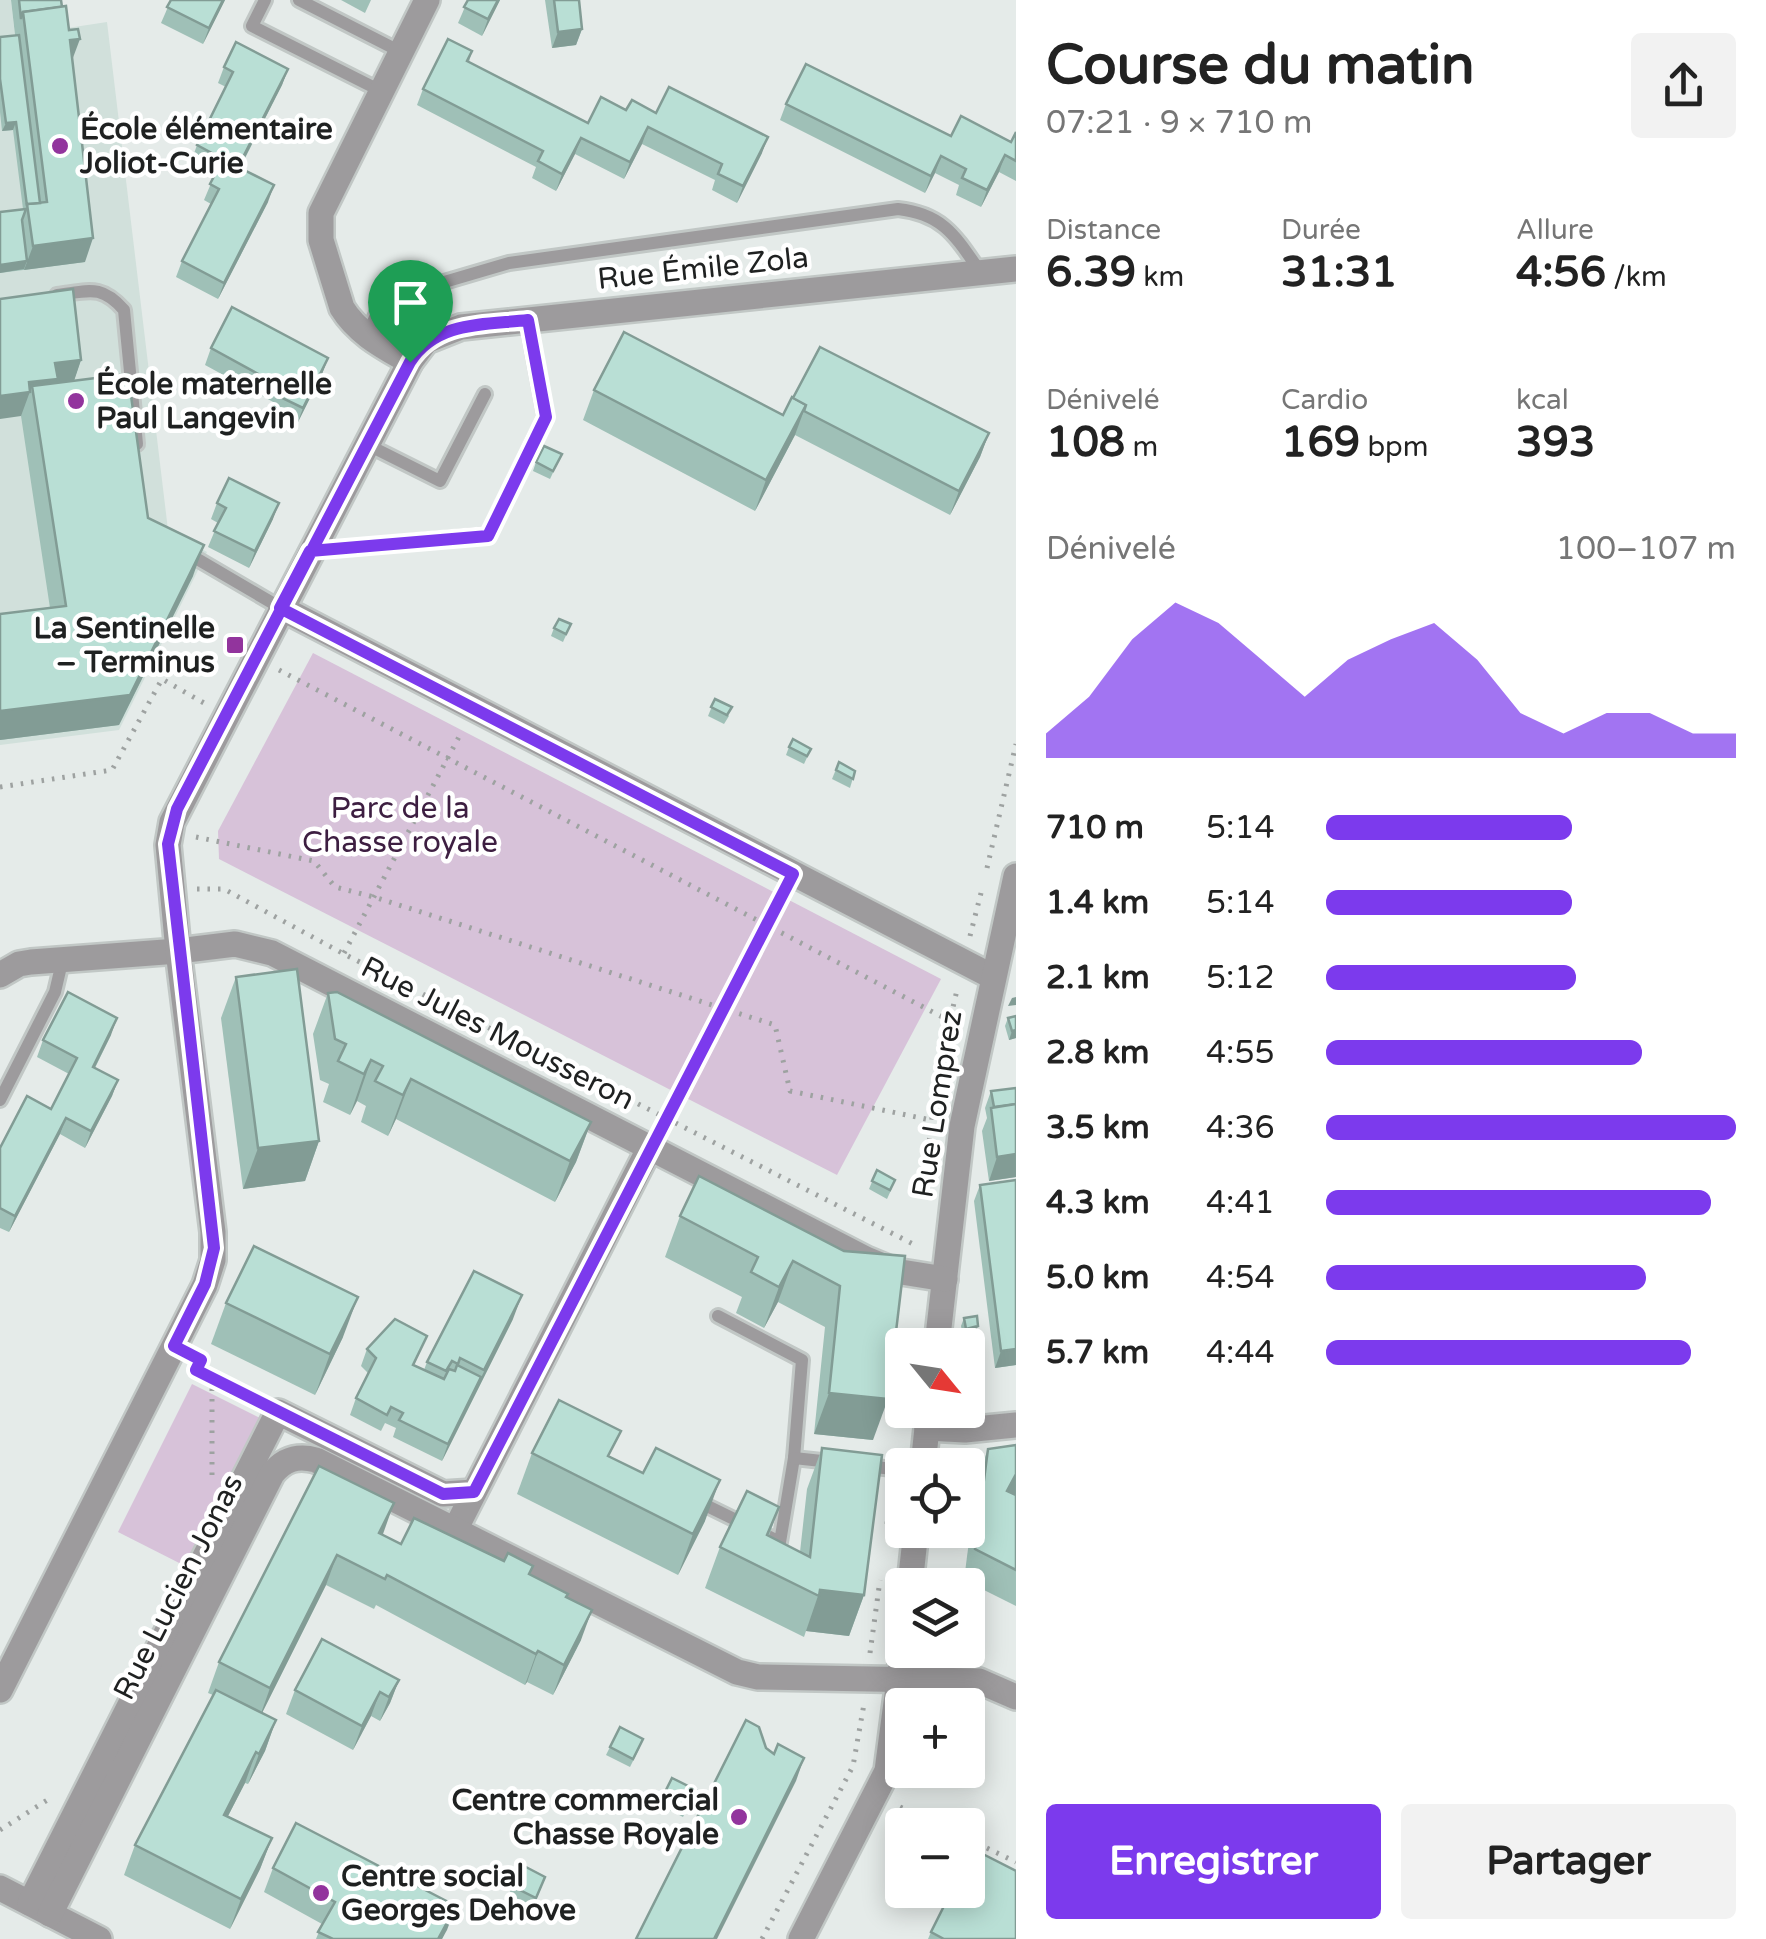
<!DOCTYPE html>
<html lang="fr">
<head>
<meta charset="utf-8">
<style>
  body { margin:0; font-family:"Varela Round",sans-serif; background:#f2f2f2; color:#222; height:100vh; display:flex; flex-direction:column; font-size:38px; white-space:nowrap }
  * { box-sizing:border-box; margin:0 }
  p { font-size:32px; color:#767676 }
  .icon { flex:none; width:55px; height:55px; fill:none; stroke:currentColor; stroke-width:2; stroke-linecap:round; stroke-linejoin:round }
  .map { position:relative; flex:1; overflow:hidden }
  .details { display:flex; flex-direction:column; background:#fff; width:750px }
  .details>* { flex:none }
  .needle { width:65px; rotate:120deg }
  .buttons { position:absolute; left:885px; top:1328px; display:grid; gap:20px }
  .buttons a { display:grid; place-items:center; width:100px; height:100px; border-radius:10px; background:#fff; box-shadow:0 5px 25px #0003; font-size:50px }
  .pin { position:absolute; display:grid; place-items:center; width:85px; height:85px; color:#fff; margin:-102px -42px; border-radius:50% 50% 50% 0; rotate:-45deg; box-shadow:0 0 10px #0007 }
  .pin .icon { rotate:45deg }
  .round { display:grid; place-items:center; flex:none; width:105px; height:105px; border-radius:10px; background:#f2f2f2 }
  .summary { display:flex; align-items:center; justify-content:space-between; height:170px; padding:0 30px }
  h1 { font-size:55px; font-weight:800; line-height:75px }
  .figures { display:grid; grid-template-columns:repeat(3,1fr); gap:15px; height:170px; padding:10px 30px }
  .figures div { display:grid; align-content:center }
  .figures b { font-size:42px; font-weight:800 }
  .figures small { font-size:28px; font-weight:400 }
  .figures p { font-size:28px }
  .chart { height:280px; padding:20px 30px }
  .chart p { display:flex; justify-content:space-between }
  .chart svg { width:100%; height:180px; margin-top:10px; fill:#7c3aed; opacity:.7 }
  .cta { display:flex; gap:20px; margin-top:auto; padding:20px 30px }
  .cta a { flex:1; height:115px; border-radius:10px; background:#7c3aed; color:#fff; font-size:40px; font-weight:800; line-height:115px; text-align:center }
  .cta a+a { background:#f2f2f2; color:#222 }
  ul { padding:0 30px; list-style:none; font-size:32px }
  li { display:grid; grid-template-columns:160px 120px 1fr; align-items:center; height:75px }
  li i { height:25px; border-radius:12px; background:#7c3aed }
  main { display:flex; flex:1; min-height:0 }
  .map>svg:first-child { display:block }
  .built { fill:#d1e0db }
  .green { fill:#d7c2d9 }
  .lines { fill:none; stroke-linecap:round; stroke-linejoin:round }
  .lane-casing { stroke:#c1c7c5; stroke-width:18 }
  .street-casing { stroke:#c1c7c5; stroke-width:30 }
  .path { stroke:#9ea2a1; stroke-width:5; stroke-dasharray:2.5 8; stroke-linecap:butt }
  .lane { stroke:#9d9b9d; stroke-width:12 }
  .street { stroke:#9d9b9d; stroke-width:25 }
  .wall { fill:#9fc0b7 }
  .shaded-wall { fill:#829c95 }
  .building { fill:#b9dfd5; stroke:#829c95; stroke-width:2.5 }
  .route-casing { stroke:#fff; stroke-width:20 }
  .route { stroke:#7c3aed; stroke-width:12 }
  .poi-dot { fill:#92349d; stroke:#fff; stroke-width:4 }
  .labels { text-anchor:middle; stroke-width:9; stroke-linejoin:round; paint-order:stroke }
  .poi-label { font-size:30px; font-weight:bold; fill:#1f2121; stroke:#fff; text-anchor:start }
  .street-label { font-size:30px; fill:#1f2121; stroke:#fff }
  .park-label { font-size:30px; fill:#3d1e41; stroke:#fff }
</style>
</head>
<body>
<main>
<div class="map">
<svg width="1016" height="1939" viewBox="0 0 1016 1939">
  <rect width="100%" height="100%" fill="#e5ebe9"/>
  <path class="built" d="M0,0H11L15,36L107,22L168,530L207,552L119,730L0,745Z"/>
  <g class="green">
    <path d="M313,653L941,979L837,1175L219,859L218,831Z"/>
    <path d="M192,1384L270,1423L195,1571L118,1532Z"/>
  </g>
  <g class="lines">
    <g class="lane-casing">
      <g id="lane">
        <path d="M265,0L252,26L381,91"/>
        <path d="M299,0L401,52"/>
        <path d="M57,295C89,291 101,284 124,310L137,444"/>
        <path d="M367,335L383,300L509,263L898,209C944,214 956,237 981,273"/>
        <path d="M366,444L440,481L485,394"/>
        <path d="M312,551L488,535L545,417L527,320"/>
        <path d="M187,553L281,608"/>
        <path d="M0,1100L55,992L63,958"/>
        <path d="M718,1316L802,1360L794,1458L780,1542L764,1534"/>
        <path d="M794,1458L831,1462"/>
        <path d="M866,1466L902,1470"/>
        <path d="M697,1501L746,1525"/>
      </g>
    </g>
    <g class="street-casing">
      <g id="street">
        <path d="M410,362C384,347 358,334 342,308L321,240V213L427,0"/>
        <path d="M281,608L993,977"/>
        <path d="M0,975L19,964L31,962L178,951L168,845L172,822L410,362L426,341L461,327L1016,269"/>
        <path d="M937,1345L962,1126L1016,876"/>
        <path d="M927,1428L965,1430L1016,1425"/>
        <path d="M923,1465L929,1410"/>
        <path d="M455,1530L650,1147"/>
        <path d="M910,1585L916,1530"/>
        <path d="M0,1690L205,1285L213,1260V1232L178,951L235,944L272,953L866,1259L895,1271L945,1279"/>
        <path d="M0,1888L99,1939"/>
        <path d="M30,1903L278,1412L443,1494L474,1492"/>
        <path d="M50,1914L272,1474C284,1459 297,1455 316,1460L737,1672L758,1677L979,1681L1016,1697"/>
        <path d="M801,1939L887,1771L903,1650"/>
      </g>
    </g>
    <g class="path">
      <path d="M279,670L950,1021"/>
      <path d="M0,787L112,770L162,679L204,703"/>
      <path d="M196,837L314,861L335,887L374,897L775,1025L790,1091L931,1120"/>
      <path d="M987,868L1016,744"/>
      <path d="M197,889H224L344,954L915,1245"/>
      <path d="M970,936L981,893"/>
      <path d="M344,953L461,733"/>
      <path d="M665,1119L780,898"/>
      <path d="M928,1151L937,1076L957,990"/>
      <path d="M198,1366L196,1370L253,1400"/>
      <path d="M212,1378V1476"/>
      <path d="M887,1524L891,1491"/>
      <path d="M870,1653L880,1580"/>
      <path d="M900,1807L938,1825"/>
      <path d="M0,1830L52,1797"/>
      <path d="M968,1839L1016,1862"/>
      <path d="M762,1939L853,1766L864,1704"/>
    </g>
    <use href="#lane" class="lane"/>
    <use href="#street" class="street"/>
  </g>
  <g class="wall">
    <path d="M11,0H61L72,60L85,262L0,273V212L23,209L13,130L2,131L0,112V37L15,35Z"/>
    <path d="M171,0H225L203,44L161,23Z"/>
    <path d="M341,0H371L365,13Z"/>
    <path d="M468,0H500L482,36L458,23Z"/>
    <path d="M545,0H579L582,29L576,45L552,48Z"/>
    <path d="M472,51L469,62L588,123L626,110L656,113L762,153L737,203L712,190L715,180L642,144L624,179L575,154L556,191L532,178L536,167L417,105L423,89Z"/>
    <path d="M224,67L288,69L282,85L240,168L268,202L218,299L176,277L182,261L211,204L204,200L215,174L191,162L197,145L226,87L218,83Z"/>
    <path d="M786,104L951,136L1011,142L1016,132V181L999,172L981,207L956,195L959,185L935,173L925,193L780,120Z"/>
    <path d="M0,299L81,360L74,380L148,518L193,576L119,725L0,740V614L50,608L21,416Z"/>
    <path d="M211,348L328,358L322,374L297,424L272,412L275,403L205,365Z"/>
    <path d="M594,390L783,415L792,397L989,433L980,457L950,515L795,435L755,511L583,420Z"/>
    <path d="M536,462H558L550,479L533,471Z"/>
    <path d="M217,503L273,519L249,568L208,547L218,523L211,519Z"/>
    <path d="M571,624L563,642L551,636L554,628Z"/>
    <path d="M715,699L729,716L724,724L708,716Z"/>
    <path d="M789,747L811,749L804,764L786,755Z"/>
    <path d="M839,762L855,771L850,788L832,779Z"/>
    <path d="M236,977L319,1141L305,1181L243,1189L221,1018Z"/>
    <path d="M328,993L591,1122L576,1162L555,1202L396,1119L388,1136L361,1122L366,1106L357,1101L350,1115L323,1102L329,1084L320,1080L313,1034Z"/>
    <path d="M1016,1016V1038L1009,1040L1005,1026L1008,1018Z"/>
    <path d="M111,1035L95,1068L118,1080L112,1096L85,1148L60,1134L9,1232L0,1228V1148L51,1109L69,1074L37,1057L43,1040Z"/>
    <path d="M991,1091L1016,1177L989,1181L982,1131L987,1118L985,1108Z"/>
    <path d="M877,1170L892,1188L887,1199L869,1189Z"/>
    <path d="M980,1185L1016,1365L995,1368L974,1201Z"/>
    <path d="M680,1216L844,1251L873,1440L814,1434L825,1327L778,1302L764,1328L736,1313L742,1297L665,1257Z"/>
    <path d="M226,1303L343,1337L315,1395L211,1344Z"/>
    <path d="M964,1318L975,1334L963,1337L961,1326Z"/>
    <path d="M513,1319L442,1461L393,1437L396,1428L385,1423L381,1431L350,1415L356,1398L368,1373L361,1366L367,1349L427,1336L414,1365L424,1370L427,1362Z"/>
    <path d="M1016,1445V1606L964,1580L977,1479L988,1449Z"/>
    <path d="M822,1448L864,1595L849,1636L806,1631L804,1637L705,1588L720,1547L779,1507L769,1536L800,1552L807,1489Z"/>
    <path d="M532,1453L611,1457L643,1473L705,1521L678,1575L517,1494Z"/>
    <path d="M319,1466L382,1535L401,1544L533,1566L530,1574L567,1597L581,1640L553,1695L527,1682L525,1685L376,1605L374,1609L326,1585L262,1713L276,1720L265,1751L248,1784L245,1783L228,1816L272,1838L260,1869L230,1929L124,1875L135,1845L213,1695L208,1693L219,1662Z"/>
    <path d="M399,1680L390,1703L380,1721L371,1716L353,1750L286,1714L295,1690Z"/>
    <path d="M610,1747H640L630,1767L606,1755Z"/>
    <path d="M696,1790L683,1817L660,1805L663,1796Z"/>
    <path d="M273,1868L456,1906L442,1939H316L322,1924L264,1892Z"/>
    <path d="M542,1885L533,1906L509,1895L512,1886Z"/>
    <path d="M931,1932L1016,1939H928Z"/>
  </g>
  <g class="shaded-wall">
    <path d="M223,0H225L203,44L209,28Z"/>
    <path d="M498,0H500L482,36L488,19Z"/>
    <path d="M582,29L576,45L552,48L558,32Z"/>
    <path d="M80,39L71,63L70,40Z"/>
    <path d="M288,69L282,85L232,183L238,167Z"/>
    <path d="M16,122L13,130L2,131L6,123Z"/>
    <path d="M648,127L642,144L624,179L630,162Z"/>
    <path d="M768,137L762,153L737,203L743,186Z"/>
    <path d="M581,138L575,154L556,191L562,174Z"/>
    <path d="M1005,155L999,172L981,207L987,190Z"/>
    <path d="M941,156L935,173L925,193L931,176Z"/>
    <path d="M274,185L268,202L218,299L224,283Z"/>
    <path d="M93,238L85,262L24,270L33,246Z"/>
    <path d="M27,261L24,269L0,273V265Z"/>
    <path d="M328,358L322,374L297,424L303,408Z"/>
    <path d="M81,360L73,384L32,386L21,416L0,419V396L29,382L55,363Z"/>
    <path d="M806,405L795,435L755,511L766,480Z"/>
    <path d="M989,433L980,457L950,515L959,491Z"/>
    <path d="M279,503L273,519L249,568L255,551Z"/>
    <path d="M204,545L193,576L119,725L0,740V711Z"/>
    <path d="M1016,997V1005L1008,1006L1012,998Z"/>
    <path d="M117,1018L111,1035L87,1083L93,1067Z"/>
    <path d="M1016,1030V1038L1009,1040L1012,1031Z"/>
    <path d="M371,1060L357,1101L350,1115L364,1074Z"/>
    <path d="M411,1079L396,1119L388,1136L403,1095Z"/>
    <path d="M118,1080L112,1096L85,1148L91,1131Z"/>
    <path d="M66,1118L60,1134L9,1232L15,1216Z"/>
    <path d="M591,1122L576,1162L555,1202L570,1161Z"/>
    <path d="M319,1141L305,1181L243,1189L258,1148Z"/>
    <path d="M1016,1154V1177L989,1181L997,1157Z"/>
    <path d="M793,1261L778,1302L764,1328L779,1287Z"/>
    <path d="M522,1295L513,1319L442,1461L448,1444Z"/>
    <path d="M358,1297L343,1337L315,1395L330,1354Z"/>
    <path d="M978,1326L975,1334L963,1337L966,1329Z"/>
    <path d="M1016,1349V1365L995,1368L1001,1351Z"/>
    <path d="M829,1393L888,1399L873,1440L814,1434Z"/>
    <path d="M1015,1474H1016V1503L1007,1491Z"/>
    <path d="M720,1480L705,1521L678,1575L693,1534Z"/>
    <path d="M394,1503L383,1534L368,1563L379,1533Z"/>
    <path d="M337,1555L326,1585L259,1719L270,1688Z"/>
    <path d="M820,1590L864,1595L849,1636L806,1631Z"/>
    <path d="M592,1610L581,1640L553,1695L564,1665Z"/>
    <path d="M538,1651L527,1682L525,1685L536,1654Z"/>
    <path d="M399,1680L390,1703L380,1721L389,1697Z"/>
    <path d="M380,1692L371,1716L353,1750L362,1726Z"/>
    <path d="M276,1720L265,1751L248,1784L259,1754Z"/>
    <path d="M256,1752L245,1783L213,1845L224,1815Z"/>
    <path d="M804,1758L796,1781L717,1939H714Z"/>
    <path d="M272,1838L260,1869L230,1929L241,1899Z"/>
    <path d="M456,1906L447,1930L442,1939H438Z"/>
  </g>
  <g class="building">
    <path d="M19,0H61L62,7L23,12L21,19Z"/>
    <path d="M171,0H223L209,28L167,7Z"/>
    <path d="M468,0H498L488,19L464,7Z"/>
    <path d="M554,0H579L582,29L558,32Z"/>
    <path d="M66,6L69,30L78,29L80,39L70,40L93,238L33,246L27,204L47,202L23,12Z"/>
    <path d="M19,35L40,203L27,204V206L16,122L6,123L0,79V37Z"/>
    <path d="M448,39L472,51L467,61L588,123L601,97L626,110L632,100L656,113L669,87L768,137L743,186L718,174L722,164L648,127L630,162L581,138L562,174L538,161L543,151L423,89Z"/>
    <path d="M236,42L288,69L238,167L274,185L224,283L182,261L219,189L210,184L223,159L197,145L233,72L224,67Z"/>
    <path d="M806,64L951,136L961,116L1011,142L1016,132V161L1005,155L987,190L962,178L966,169L941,156L931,176L786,104Z"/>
    <path d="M26,209L22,220L27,261L0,265V212Z"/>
    <path d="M73,289L81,360L55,363L58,379L29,382L30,392L0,396V299Z"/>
    <path d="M232,307L328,358L303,408L278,396L282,387L211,348Z"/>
    <path d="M624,332L783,415L792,397L806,405L766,480L594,390Z"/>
    <path d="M820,347L989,433L959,491L804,411L806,405L793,398Z"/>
    <path d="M128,374L148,518L204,545L130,695L0,711V614L66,606L32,386Z"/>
    <path d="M544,446L562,454L553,471L536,462Z"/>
    <path d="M229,478L279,503L255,551L214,531L226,508L217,503Z"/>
    <path d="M559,619L571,624L566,634L554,628Z"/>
    <path d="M715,699L732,707L727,715L711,707Z"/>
    <path d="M793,739L811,749L807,756L789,747Z"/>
    <path d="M839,762L855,771L853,779L836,770Z"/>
    <path d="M297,969L319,1141L258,1148L236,977Z"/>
    <path d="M68,992L117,1018L93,1067L118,1080L91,1131L66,1118L15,1216L0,1208V1148L27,1096L51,1109L77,1058L43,1040Z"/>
    <path d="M337,992L591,1122L570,1161L411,1079L403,1095L375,1081L383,1066L371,1060L364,1074L338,1061L346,1044L335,1039L328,993Z"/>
    <path d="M1016,1016V1030L1012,1031L1008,1018Z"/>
    <path d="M1016,1088V1104L994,1107L991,1091Z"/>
    <path d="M1016,1104V1154L997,1157L991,1108Z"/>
    <path d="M877,1170L895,1180L890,1190L872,1181Z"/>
    <path d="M699,1176L844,1251L905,1256L888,1399L829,1393L840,1286L793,1261L779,1287L751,1272L758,1257L680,1216Z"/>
    <path d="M1016,1180V1349L1001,1351L980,1185Z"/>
    <path d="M254,1246L358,1297L330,1354L226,1303Z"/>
    <path d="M474,1271L522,1295L484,1370L460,1358L458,1364L452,1361L446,1371L427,1362Z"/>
    <path d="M977,1316L978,1326L966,1329L964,1318Z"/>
    <path d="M395,1319L427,1336L413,1365L444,1379L449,1369L455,1371L457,1365L481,1377L448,1444L399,1420L403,1413L391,1407L387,1415L356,1398L376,1358L367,1349Z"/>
    <path d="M559,1400L621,1431L608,1456L643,1473L656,1448L720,1480L693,1534L532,1453Z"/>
    <path d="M1016,1445V1474L1007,1491L1016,1495V1570L975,1549L988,1449Z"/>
    <path d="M822,1448L882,1455L864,1595L820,1590L819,1596L720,1547L747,1491L779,1507L767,1535L810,1557Z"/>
    <path d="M319,1466L394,1503L379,1533L401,1544L414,1518L504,1561L508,1553L533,1566L529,1574L568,1594L566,1597L592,1610L564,1665L538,1651L536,1654L387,1575L385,1579L337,1555L270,1688L219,1662Z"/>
    <path d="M322,1639L399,1680L389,1697L380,1692L362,1726L295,1690Z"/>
    <path d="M216,1690L276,1720L259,1754L256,1752L224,1815L272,1838L241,1899L135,1845Z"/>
    <path d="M746,1720L759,1727L766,1748L774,1754L778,1744L804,1758L714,1939H636Z"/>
    <path d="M620,1727L643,1739L633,1759L610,1747Z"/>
    <path d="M672,1778L696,1790L686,1808L663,1796Z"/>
    <path d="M296,1823L456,1906L438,1939H333L318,1932L335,1902L273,1868Z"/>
    <path d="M973,1849L1016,1871V1939H944L931,1932L952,1890H968V1860Z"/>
    <path d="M524,1866L545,1877L536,1898L512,1886Z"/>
  </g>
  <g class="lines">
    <g class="route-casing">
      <path id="route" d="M410,362L177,809L168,844L214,1248L205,1284L174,1346L201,1360L196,1370L443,1494L474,1492L793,874L280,608L310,551L488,536L546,417L528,320C484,325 436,321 410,362"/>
    </g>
    <use href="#route" class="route"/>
  </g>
  <g class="poi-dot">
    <circle cx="60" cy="146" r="10"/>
    <circle cx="76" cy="401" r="10"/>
    <rect x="225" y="635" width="20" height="20" rx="5"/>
    <circle cx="739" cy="1817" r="10"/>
    <circle cx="321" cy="1893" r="10"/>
  </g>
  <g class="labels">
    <g class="poi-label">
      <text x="80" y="139">École élémentaire<tspan x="80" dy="34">Joliot-Curie</tspan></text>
      <text x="96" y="394">École maternelle<tspan x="96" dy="34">Paul Langevin</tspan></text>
      <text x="215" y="638" text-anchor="end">La Sentinelle<tspan x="215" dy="34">– Terminus</tspan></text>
      <text x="719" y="1810" text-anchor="end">Centre commercial<tspan x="719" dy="34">Chasse Royale</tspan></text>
      <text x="341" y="1886">Centre social<tspan x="341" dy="34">Georges Dehove</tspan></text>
    </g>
    <g class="street-label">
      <text transform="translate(703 268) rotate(-6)" y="10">Rue Émile Zola</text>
      <text transform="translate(498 1033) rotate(27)" y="10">Rue Jules Mousseron</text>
      <text transform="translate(937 1104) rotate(-81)" y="10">Rue Lomprez</text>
      <text transform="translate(178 1587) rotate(-63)" y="10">Rue Lucien Jonas</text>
    </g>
    <g class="park-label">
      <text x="400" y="818">Parc de la<tspan x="400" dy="34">Chasse royale</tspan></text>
    </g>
  </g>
</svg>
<div class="buttons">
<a><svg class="needle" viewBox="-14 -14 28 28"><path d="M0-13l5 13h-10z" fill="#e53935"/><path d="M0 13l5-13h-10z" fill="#767676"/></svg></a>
<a><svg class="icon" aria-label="locate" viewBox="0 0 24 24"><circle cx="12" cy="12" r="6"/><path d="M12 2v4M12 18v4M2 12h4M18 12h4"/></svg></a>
<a><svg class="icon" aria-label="layers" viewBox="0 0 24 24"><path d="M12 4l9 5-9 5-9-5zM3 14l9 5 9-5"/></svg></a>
<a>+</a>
<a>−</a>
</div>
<div class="pin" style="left:410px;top:362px;background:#1e9e55"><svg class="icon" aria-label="arrive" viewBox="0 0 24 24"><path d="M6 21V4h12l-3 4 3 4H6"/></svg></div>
</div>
<section class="details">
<div class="summary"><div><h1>Course du matin</h1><p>07:21 · 9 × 710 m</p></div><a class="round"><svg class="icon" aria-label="share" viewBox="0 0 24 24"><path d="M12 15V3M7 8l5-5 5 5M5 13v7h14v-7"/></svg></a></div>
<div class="figures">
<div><p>Distance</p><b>6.39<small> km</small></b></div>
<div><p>Durée</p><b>31:31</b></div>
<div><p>Allure</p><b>4:56<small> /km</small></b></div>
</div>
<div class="figures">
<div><p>Dénivelé</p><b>108<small> m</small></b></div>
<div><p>Cardio</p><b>169<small> bpm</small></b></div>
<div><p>kcal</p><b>393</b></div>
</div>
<div class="chart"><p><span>Dénivelé</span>100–107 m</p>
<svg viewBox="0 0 160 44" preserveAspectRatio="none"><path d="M0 44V38L10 29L20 15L30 6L40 11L50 20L60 29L70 20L80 15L90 11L100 20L110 33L120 38L130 33L140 33L150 38L160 38V44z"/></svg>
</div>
<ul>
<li><b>710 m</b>5:14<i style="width:60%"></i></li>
<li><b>1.4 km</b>5:14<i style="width:60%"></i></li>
<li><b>2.1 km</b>5:12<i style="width:61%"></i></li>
<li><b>2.8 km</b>4:55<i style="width:77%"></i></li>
<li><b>3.5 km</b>4:36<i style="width:100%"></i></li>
<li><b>4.3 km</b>4:41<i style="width:94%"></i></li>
<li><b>5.0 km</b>4:54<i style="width:78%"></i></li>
<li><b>5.7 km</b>4:44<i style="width:89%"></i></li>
</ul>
<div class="cta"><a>Enregistrer</a><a>Partager</a></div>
</section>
</main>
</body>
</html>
